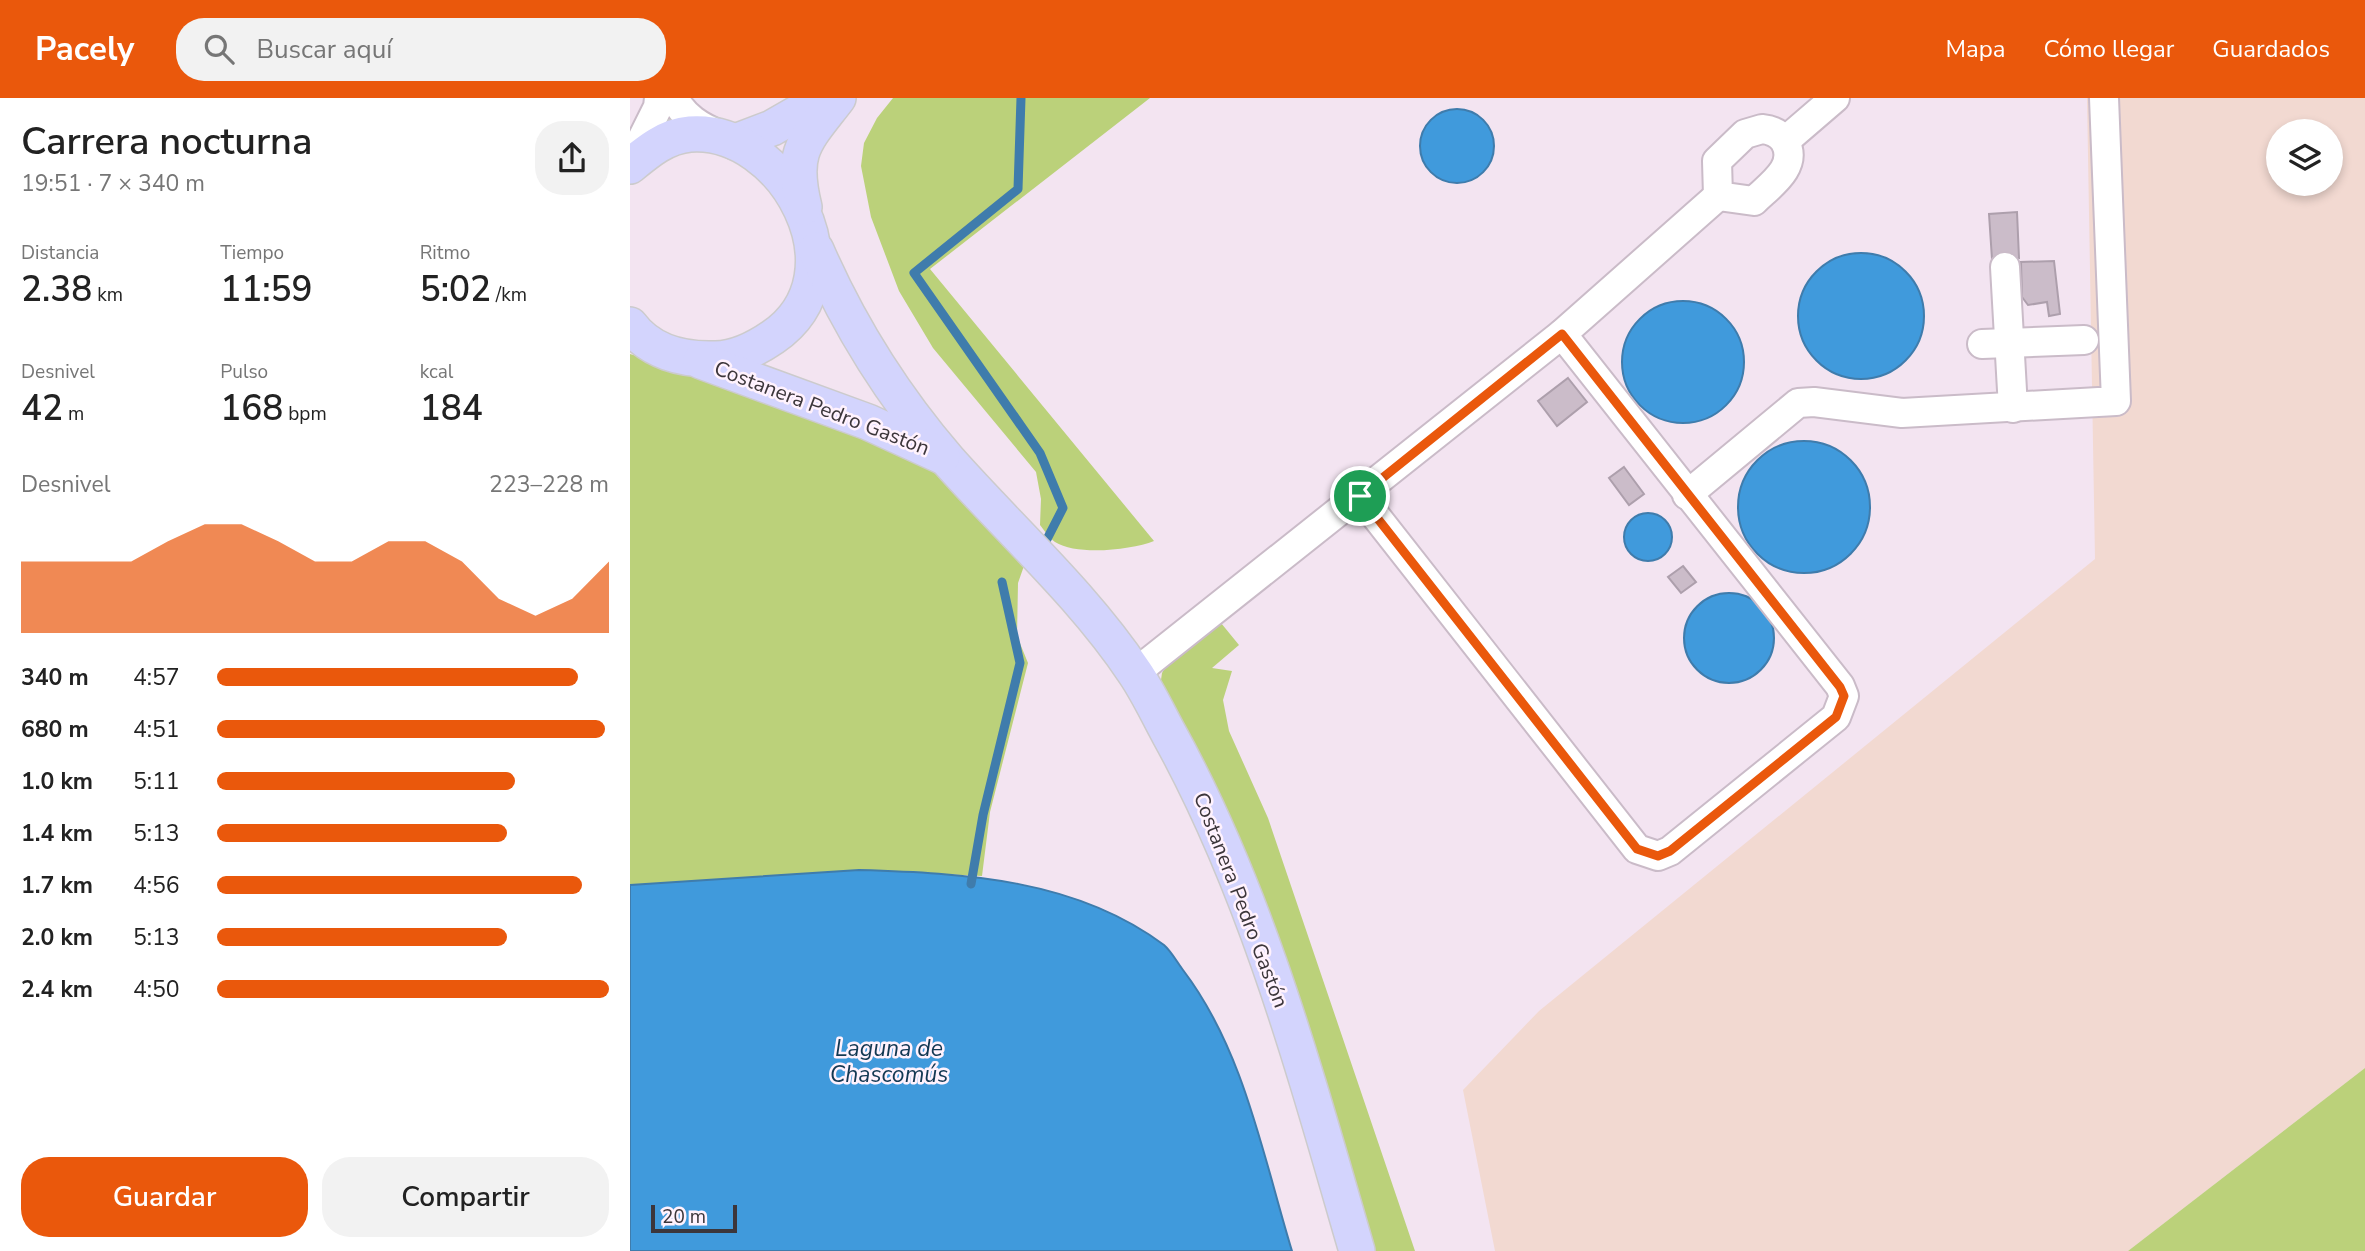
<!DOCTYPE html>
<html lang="es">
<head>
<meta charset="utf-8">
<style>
  body { margin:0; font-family:"Nunito Sans",sans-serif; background:#f2f2f2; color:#222; height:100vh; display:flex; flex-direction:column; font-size:26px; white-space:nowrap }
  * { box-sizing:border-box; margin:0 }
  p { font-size:23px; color:#767676 }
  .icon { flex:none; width:38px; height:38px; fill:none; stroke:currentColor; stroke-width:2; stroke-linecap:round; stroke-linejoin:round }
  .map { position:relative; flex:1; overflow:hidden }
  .sheet { display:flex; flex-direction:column; background:#fff; width:630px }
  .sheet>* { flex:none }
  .controls { position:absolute; left:1636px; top:21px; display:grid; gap:14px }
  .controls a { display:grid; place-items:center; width:77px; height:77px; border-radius:50%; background:#fff; box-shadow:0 4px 10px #0003; font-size:35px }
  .scale { position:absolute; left:21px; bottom:18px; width:86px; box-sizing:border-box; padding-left:7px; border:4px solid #3c363b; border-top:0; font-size:19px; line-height:24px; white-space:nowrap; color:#3c363b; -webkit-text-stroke:5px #fff2fd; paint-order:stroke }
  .pin { position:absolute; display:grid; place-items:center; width:60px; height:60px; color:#fff; margin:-30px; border:4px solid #fff; border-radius:50%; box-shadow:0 2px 7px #0007 }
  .round { display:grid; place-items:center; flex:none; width:74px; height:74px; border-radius:28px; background:#f2f2f2 }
  .head { display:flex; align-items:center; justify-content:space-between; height:119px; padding:0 21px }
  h1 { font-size:38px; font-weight:600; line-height:52px }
  .stats { display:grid; grid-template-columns:repeat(3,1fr); gap:10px; height:119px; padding:7px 21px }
  .stats div { display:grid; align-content:center }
  .stats b { font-size:35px; font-weight:600 }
  .stats small { font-size:19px; font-weight:400 }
  .stats p { font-size:19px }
  .chart { height:196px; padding:14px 21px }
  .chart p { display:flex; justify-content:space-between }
  .chart svg { width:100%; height:126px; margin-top:7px; fill:#ea580c; opacity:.7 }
  .action { display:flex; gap:14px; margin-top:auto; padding:14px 21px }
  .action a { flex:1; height:80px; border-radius:28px; background:#ea580c; color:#fff; font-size:28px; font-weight:600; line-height:80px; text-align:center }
  .action a+a { background:#f2f2f2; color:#222 }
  ul { padding:0 21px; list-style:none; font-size:23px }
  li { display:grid; grid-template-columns:112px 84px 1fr; align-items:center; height:52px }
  li i { height:18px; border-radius:9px; background:#ea580c }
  header { display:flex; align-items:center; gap:42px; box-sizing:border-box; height:98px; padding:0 35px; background:#ea580c; color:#fff }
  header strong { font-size:33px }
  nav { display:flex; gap:38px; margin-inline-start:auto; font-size:24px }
  .search { width:490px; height:63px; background:#f2f2f2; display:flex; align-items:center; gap:18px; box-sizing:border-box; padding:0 24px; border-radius:28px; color:#767676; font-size:26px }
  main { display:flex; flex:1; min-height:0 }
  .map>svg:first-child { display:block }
  .industrial { fill:#f2d9d1; fill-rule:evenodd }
  .green { fill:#bbd17a }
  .water { fill:#409adc; stroke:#3f7cac; stroke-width:2 }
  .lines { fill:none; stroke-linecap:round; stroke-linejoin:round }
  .stream { stroke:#3f7cac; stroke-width:9 }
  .building { fill:#cbbcc9; stroke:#ad9fac; stroke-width:2 }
  .minor-casing { stroke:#cabbc8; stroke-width:32 }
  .major-casing { stroke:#cccbcc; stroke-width:38 }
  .minor { stroke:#fff; stroke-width:28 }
  .major { stroke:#d3d4fd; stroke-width:35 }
  .route-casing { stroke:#fff; stroke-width:14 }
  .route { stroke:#ea580c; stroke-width:9 }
  .labels { text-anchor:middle; stroke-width:5; stroke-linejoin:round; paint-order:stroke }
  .street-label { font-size:21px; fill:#3c363b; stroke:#fff2fd }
  .water-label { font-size:23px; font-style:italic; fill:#133853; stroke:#fff2fd }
</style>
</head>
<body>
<header>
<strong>Pacely</strong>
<div class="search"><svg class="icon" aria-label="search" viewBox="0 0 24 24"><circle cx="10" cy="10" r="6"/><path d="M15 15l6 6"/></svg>Buscar aquí</div>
<nav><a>Mapa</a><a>Cómo llegar</a><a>Guardados</a></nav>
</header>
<main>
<section class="sheet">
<div class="head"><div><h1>Carrera nocturna</h1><p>19:51 · 7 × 340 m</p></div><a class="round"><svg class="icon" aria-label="share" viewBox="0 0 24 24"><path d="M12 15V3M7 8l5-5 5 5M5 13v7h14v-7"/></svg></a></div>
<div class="stats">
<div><p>Distancia</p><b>2.38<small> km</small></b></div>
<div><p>Tiempo</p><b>11:59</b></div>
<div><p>Ritmo</p><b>5:02<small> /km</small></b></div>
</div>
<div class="stats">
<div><p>Desnivel</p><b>42<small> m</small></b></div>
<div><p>Pulso</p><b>168<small> bpm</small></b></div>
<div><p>kcal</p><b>184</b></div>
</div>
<div class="chart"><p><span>Desnivel</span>223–228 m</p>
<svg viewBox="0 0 160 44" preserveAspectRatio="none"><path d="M0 44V19L10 19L20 19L30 19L40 12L50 6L60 6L70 12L80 19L90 19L100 12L110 12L120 19L130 32L140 38L150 32L160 19V44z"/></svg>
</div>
<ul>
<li><b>340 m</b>4:57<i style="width:92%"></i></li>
<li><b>680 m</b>4:51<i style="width:99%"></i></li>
<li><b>1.0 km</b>5:11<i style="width:76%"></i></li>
<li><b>1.4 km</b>5:13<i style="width:74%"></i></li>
<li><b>1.7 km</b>4:56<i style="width:93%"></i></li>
<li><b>2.0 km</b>5:13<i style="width:74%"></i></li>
<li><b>2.4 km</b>4:50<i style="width:100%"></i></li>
</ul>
<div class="action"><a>Guardar</a><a>Compartir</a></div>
</section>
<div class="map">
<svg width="1735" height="1153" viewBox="0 0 1735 1153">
  <rect width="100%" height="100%" fill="#f3e4f1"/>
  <path class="industrial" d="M1457,0H1735V970L1498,1153H865L833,992L909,913L1465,461ZM1648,33H1701V86H1648Z"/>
  <g class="green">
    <path d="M263,0H520L300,171L524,443C501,452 447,458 425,444C419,440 414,432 410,427L411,401L406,374L303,250L269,193L241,119L231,68L234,45L247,20Z"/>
    <path d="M0,256L120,292L306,371L395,465L388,485L387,538L398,565L360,714L352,778L229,772L0,787Z"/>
    <path d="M591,525L609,547L582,570L602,573L593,602L599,633L638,720L785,1153H745L709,1031L606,736L575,668L530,589L532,575L536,568Z"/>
    <path d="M1735,970V1153H1498Z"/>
  </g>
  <g class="water">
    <circle cx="827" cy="48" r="37"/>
    <circle cx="1231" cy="218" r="63"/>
    <circle cx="1053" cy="264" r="61"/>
    <circle cx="1174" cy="409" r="66"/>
    <circle cx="1018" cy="439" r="24"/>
    <circle cx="1099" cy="540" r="45"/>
    <path d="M229,772C334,775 446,781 534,847C541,853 547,864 553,872C614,952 633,1058 662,1153H0V787Z"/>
  </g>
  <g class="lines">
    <g class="stream">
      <path d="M391,0L388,91L284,175L410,355L433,410L414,447"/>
      <path d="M341,786L353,717L390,565L372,484"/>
    </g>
  </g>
  <g class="building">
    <path d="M1387,114L1389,160L1362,161L1359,116Z"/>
    <path d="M1424,163L1430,216L1419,218L1417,204L1398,207L1392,199L1391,164Z"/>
    <path d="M938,280L957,304L927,328L908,303Z"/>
    <path d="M994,369L1014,396L999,407L979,380Z"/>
    <path d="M1053,468L1066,484L1051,495L1038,479Z"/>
  </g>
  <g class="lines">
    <g class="minor-casing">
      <g id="minor">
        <path d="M44,0C54,19 70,29 90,37"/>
        <path d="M1132,31C1142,32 1150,35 1155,44C1169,69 1139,88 1124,103L1088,98L1087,63L1115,36Z"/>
        <path d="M1155,43L1205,0"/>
        <path d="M0,65L28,9L29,0"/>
        <path d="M1375,169L1383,310"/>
        <path d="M1352,246L1454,242"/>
        <path d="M1057,397L1168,305L1184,304L1272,315L1486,303L1474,0"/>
        <path d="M730,398L1007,751L1028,758L1040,753L1206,619L1214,598L1210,588L932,236"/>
        <path d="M505,575L932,236L1088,98"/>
      </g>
    </g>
    <g class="major-casing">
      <g id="major">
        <path d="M105,44L142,30L194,0"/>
        <path d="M0,68C18,53 36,38 60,36C154,29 235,176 143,239C127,250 105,261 85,261C53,262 20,254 0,227"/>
        <path d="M174,109C160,53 175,43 208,0"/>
        <path d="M186,152C219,228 263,298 318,362C380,432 453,497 505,575C518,594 528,616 539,636C628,797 676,978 727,1153"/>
        <path d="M71,263L238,324L312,358"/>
      </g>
    </g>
    <use href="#minor" class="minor"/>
    <use href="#major" class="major"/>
  </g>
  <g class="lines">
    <g class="route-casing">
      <path id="route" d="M932,236L1210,589L1214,598L1206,619L1040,753L1028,758L1007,751L730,398Z"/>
    </g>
    <use href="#route" class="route"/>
  </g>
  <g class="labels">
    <g class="street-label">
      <text transform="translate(192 310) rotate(21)" y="7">Costanera Pedro Gastón</text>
      <text transform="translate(611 802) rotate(69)" y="7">Costanera Pedro Gastón</text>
    </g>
    <g class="water-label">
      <text x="259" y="958">Laguna de<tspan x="259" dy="26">Chascomús</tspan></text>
    </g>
  </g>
</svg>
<div class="controls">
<a><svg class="icon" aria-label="layers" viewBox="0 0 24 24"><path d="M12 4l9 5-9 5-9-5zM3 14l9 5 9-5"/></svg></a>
</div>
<div class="scale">20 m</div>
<div class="pin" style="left:730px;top:398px;background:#1e9e55"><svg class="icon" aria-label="arrive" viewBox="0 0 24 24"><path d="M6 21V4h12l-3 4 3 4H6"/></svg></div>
</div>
</main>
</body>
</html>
